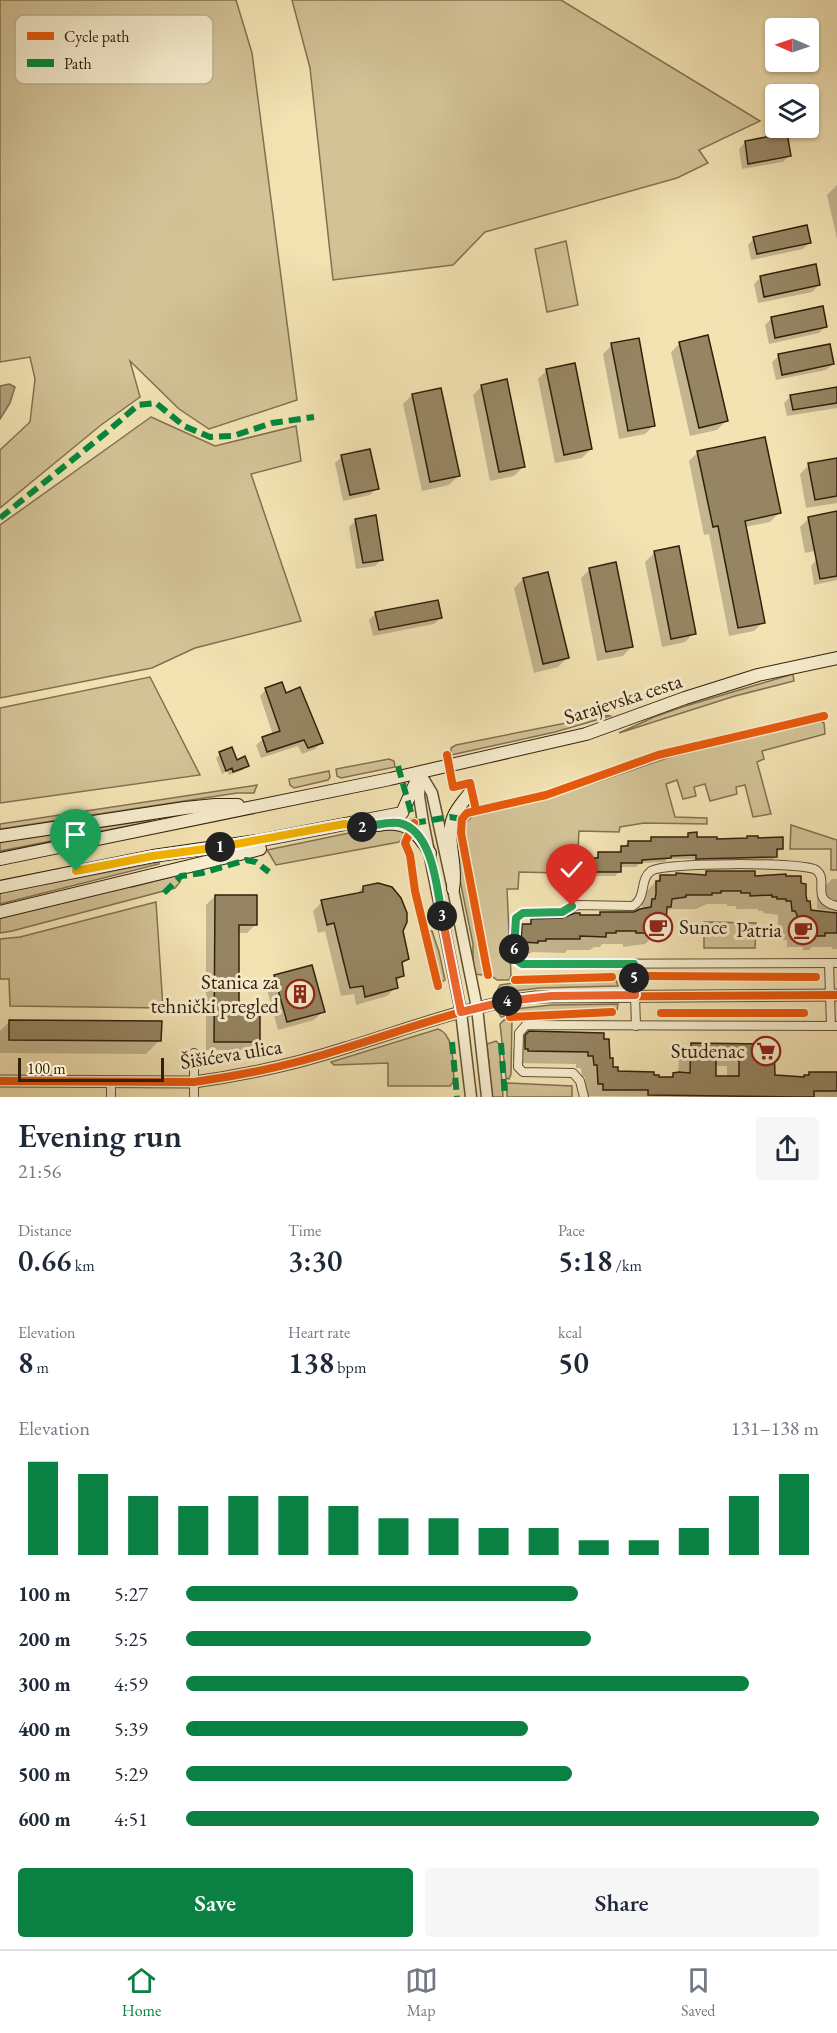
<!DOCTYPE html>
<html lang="en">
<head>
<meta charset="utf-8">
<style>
  body { margin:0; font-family:"EB Garamond",serif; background:#f6f6f7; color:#1f2937; height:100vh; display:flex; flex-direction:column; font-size:22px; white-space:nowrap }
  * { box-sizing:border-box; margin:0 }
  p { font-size:20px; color:#747a83 }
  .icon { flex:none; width:33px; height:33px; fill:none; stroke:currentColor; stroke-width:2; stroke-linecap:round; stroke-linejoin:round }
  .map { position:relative; height:1097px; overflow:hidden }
  .drawer { display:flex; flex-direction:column; background:#fff; flex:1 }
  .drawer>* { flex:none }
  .needle { width:39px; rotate:272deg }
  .buttons { position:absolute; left:765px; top:18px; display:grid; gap:12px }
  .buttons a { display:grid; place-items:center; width:54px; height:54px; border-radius:6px; background:#fff; box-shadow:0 2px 4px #0004; font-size:30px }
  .scale { position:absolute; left:18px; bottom:15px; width:146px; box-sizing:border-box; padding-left:6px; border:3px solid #32200b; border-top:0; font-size:16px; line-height:21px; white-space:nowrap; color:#32200b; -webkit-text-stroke:4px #f7edce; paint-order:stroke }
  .pin { position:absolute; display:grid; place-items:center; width:51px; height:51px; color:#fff; margin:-62px -26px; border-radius:50% 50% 50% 0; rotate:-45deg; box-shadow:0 0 6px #0007 }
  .pin .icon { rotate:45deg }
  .km { position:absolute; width:30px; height:30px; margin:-15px; border-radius:50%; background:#222; color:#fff; font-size:16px; line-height:30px; text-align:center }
  .round { display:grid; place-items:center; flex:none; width:63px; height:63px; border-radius:6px; background:#f6f6f7 }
  .overview { display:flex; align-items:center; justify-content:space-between; height:102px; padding:0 18px }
  h1 { font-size:33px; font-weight:600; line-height:45px }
  .figures { display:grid; grid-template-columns:repeat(3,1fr); gap:9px; height:102px; padding:6px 18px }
  .figures div { display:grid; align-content:center }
  .figures b { font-size:30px; font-weight:600 }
  .figures small { font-size:16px; font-weight:400 }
  .figures p { font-size:16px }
  .chart { height:168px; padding:12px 18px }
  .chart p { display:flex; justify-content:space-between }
  .chart svg { width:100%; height:108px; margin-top:6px; stroke:#0b8043; stroke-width:6 }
  .action { display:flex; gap:12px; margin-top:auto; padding:12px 18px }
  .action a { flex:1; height:69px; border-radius:6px; background:#0b8043; color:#fff; font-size:24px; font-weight:600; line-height:69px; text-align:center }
  .action a+a { background:#f6f6f7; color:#1f2937 }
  ul { padding:0 18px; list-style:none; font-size:20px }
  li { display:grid; grid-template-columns:96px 72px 1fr; align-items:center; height:45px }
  li i { height:15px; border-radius:8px; background:#0b8043 }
  .tab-bar { display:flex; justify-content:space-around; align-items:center; height:84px; border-top:2px solid #e0e1e3; background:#fff; font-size:16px; color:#747a83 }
  .tab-bar a { display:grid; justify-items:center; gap:3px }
  .tab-bar .selected { color:#0b8043 }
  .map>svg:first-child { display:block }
  .green { fill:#d2c296; stroke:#827150; stroke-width:1.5 }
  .water { fill:#b1a17a; stroke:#7e6d4e; stroke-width:1.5 }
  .shadow { fill:#0003; fill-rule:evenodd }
  .building { fill:#968562; stroke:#32200b; stroke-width:1.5; fill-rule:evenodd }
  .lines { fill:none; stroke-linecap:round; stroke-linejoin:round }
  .minor-casing { stroke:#625135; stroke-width:10 }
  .tertiary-casing { stroke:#625135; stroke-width:13 }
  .secondary-casing { stroke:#32200b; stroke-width:14 }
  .minor { stroke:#f7edce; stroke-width:8 }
  .tertiary { stroke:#f7edce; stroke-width:10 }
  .secondary { stroke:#f7edce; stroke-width:12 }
  .quiet { stroke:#00873e; stroke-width:6; stroke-dasharray:12 6; stroke-linecap:butt }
  .cycleway-casing { stroke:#f7edce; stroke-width:11 }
  .cycleway { stroke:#e8590c; stroke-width:8 }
  .split-1-casing { stroke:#fff; stroke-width:12 }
  .split-2-casing { stroke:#fff; stroke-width:12 }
  .split-3-casing { stroke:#fff; stroke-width:12 }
  .split-4-casing { stroke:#fff; stroke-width:12 }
  .split-5-casing { stroke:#fff; stroke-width:12 }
  .split-6-casing { stroke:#fff; stroke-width:12 }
  .split-7-casing { stroke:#fff; stroke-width:12 }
  .split-1 { stroke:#f5b400; stroke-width:8 }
  .split-2 { stroke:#f5b400; stroke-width:8 }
  .split-3 { stroke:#22a559; stroke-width:8 }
  .split-4 { stroke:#f0652b; stroke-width:8 }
  .split-5 { stroke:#f0652b; stroke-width:8 }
  .split-6 { stroke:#22a559; stroke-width:8 }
  .split-7 { stroke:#22a559; stroke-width:8 }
  .labels { text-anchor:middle; stroke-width:6; stroke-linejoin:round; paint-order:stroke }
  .street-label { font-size:21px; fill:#32200b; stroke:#f7edce }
  .poi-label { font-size:21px; fill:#32200b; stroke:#f7edce; text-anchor:end }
  .key { fill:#f7edce; stroke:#bcb094; stroke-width:1.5 }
  .key-label { font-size:16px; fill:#32200b }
</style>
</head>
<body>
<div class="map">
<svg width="837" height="1097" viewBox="0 0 837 1097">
  <rect width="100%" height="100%" fill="#f3e3b3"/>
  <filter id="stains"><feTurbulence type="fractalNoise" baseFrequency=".00333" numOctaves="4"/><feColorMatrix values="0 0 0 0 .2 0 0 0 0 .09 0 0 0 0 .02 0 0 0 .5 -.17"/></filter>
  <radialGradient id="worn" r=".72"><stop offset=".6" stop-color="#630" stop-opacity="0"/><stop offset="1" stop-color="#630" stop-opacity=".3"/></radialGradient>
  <g class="green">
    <path d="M0,0H236L252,53L297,400L209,429L179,409L130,361L140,397L101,425L0,508V450L30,422L35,379L30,357L0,362Z"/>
    <path d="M292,0H561L760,121L699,150L708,163L677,178L485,232L453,265L333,280L310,68Z"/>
    <path d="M566,241L578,305L547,312L535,249Z"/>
    <path d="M151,417L215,446L296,426L301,461L251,474L301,621L195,648L152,668L0,698V525Z"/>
    <path d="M793,674L794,681L735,696L619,733L654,717L682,707Z"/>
    <path d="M150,677L200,775L0,803V708Z"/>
    <path d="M606,715L610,716L555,732L451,755V748L456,745Z"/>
    <path d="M819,720L824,723L825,734L762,751L764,759L757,762L771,814L753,817L745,785L736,787L737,794L710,801L705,784L694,787L696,796L683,799L677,780L666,784L675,817L707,818V824L644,823L620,827L619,832L579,831L576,884H560V873L519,872L518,889H507L511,975L509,980H497L493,977L463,838C463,825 466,820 477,813L559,795L670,757Z"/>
    <path d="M389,759L394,761L395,767L341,778L337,776L336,769Z"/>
    <path d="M329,771L330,777L328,780L294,788L290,785L289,779Z"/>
    <path d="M257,785L254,793H237L0,829V824Z"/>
    <path d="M151,820L149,822L0,851V842Z"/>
    <path d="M791,825L837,840V870H831V849H790Z"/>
    <path d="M383,826L406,830L402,839L399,842L276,865L267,850Z"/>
    <path d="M455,834L459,836L486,972L482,975L475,974L473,962V944L453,846Z"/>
    <path d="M159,862V864L0,904V893Z"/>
    <path d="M178,875L181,877L180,882L175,888L12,931L0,933V918L117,887H132Z"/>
    <path d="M156,902L163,1008L10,1006L9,979H0V939L20,937Z"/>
    <path d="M704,922L756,923L755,948H704Z"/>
    <path d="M429,931H432L439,952L445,980L442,982L440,981Z"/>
    <path d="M605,979L616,980L618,986L540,988L496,993L500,985C534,979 570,979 605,979Z"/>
    <path d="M618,1004L617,1010L614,1011L533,1012L501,1017L498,1011L551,1005Z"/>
    <path d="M512,1019L511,1074L509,1079L506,1078L500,1024L504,1020Z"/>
    <path d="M438,1029C455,1034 453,1067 454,1081L450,1086H388V1063L334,1065L331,1062Z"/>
    <path d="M496,1041L499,1044L503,1097H492L487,1044Z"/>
    <path d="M507,1083L572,1086V1097H507Z"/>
  </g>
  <path class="water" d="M9,384L15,387L10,403L0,419V386Z"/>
  <g class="shadow">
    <path d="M745,142L789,156L783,162L742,169L739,149Z"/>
    <path d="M837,185V239L827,195Z"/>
    <path d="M754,238L810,242L803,249L751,260L748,245Z"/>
    <path d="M760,278L819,285L812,292L758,303L754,284Z"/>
    <path d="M772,318L825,327L819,333L769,344L765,325Z"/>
    <path d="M680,343L726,421L717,430L690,436L671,352Z"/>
    <path d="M612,345L654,425L645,434L619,439L603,354Z"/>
    <path d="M779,356L833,364L826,370L776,380L772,362Z"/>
    <path d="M547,370L591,449L582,458L555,463L538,379Z"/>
    <path d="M482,386L523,467L514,476L490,481L473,395Z"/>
    <path d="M837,389V408L787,416L784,403L791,396Z"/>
    <path d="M412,395L458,476L449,485L422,491L403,404Z"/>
    <path d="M698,452L779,513L770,522L745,527L763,622L754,631L729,636L709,534L704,535L689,461Z"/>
    <path d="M342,457L377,488L370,495L343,501L335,463Z"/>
    <path d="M837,459V503L806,508L800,474L809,465Z"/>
    <path d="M837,512V546L805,553L800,527L809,518Z"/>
    <path d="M356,520L382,559L375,566L356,569L349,527Z"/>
    <path d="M678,548L694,633L685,642L662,647L645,562L654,553Z"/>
    <path d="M837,555V580L814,585L811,566L817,559Z"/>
    <path d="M590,569L632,646L623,656L597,661L581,578Z"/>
    <path d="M523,579L567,658L558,667L534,673L514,588Z"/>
    <path d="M376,613L440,618L434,624L373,636L369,620Z"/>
    <path d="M266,689L285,695L321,743L315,749L302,754L298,746L261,758L256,745L263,739L273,735L260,696Z"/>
    <path d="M220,754L236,762L247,766L243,770L229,775L227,771L222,774L216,758Z"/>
    <path d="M689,834L696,838L716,840L756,839L782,848L776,853V857L772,861L693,862V859H667L665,862L640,863L636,867H620L619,872L615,876H586V864L591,860H595L599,854H617L622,847L629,842L648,843L651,839H684Z"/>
    <path d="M707,872L800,885L810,911L833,915V911L817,909V894L832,879H837V949H832V947H812L809,950H803V947H787V940H783V929L781,925H778V915L763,913V911H758V909H736V906H727V904H707L696,909H672L665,911L664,926L645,944L623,947V944H602L600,947H594L590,950H567L565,953L533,952L522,957L507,956L508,940L522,926H527L532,921L597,917L601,913L633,914L642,910V896L661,876H703ZM653,929V932H637Z"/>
    <path d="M363,887L402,931L408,958L401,965L403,975L395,983L396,987L387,996L356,1005L354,994L341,996L325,931L318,933L313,911L322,902L356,895Z"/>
    <path d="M215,896L256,924L247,933H237V1006L258,1041L249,1050H206V905Z"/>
    <path d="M275,977L323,1011L314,1020L278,1030L266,986Z"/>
    <path d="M9,1022L160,1040L146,1054L0,1053V1031Z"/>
    <path d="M529,1033L603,1035L612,1069L616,1073L657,1078H670L678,1074L679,1057L691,1045H773V1076L803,1078L810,1074L837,1073V1097L586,1096L585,1077H582L581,1068H576V1064L516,1063V1061H513V1050ZM714,1066H727V1077H714Z"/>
  </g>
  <g class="building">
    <path d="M787,133L791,156L748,164L745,141Z"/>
    <path d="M807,225L811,243L757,254L753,237Z"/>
    <path d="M816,264L820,285L764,297L760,276Z"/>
    <path d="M823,306L827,327L775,338L771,317Z"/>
    <path d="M708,335L728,421L699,428L679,342Z"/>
    <path d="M639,338L655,426L628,431L611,343Z"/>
    <path d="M830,344L834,364L782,375L778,354Z"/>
    <path d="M575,363L592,449L564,455L546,369Z"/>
    <path d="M507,379L525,467L499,472L481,385Z"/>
    <path d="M837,387V403L793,410L790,395Z"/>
    <path d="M441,388L460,476L430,482L412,394Z"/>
    <path d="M765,437L781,513L745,521L765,623L738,628L718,526L713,527L697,451Z"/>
    <path d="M370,449L379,489L350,495L341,455Z"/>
    <path d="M837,458V496L815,500L808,463Z"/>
    <path d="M837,511V576L820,579L808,517Z"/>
    <path d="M376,515L383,560L363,563L355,519Z"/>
    <path d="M679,546L696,634L671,639L654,551Z"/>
    <path d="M616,562L633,647L606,652L589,568Z"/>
    <path d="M548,572L569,658L543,664L523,578Z"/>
    <path d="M438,600L442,618L379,630L375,612Z"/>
    <path d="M282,682L286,693L300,687L323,743L308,748L304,740L267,752L262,737L280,731L265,688Z"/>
    <path d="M232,747L237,760L245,756L249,766L233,772L232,768L226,771L219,752Z"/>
    <path d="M697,832V837H717V839L747,838V836H758V838L783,837V849H777V857L696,859V855L671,856V858L642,860V863H621V872H590V858H598V852H621V846H628V841H651V837H688V833Z"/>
    <path d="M706,871H755V876L786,874V876H801V883L806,884V895L807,901H810L811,910L837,913V933H825V936H817V933H800V926H797V915L795,911H792L791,901H786V899H777V897H772V895L750,896V893H741V891H721V893H712V895H686V897L672,899L671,907H667L666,926H661V931H645V933H636V931H616V933H606V937L580,936V939H546V941H538V943L521,942L522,924H531V919L562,918L575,913H580V915H600V912H634L640,909L651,907L652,899H655L656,894V881H660V875H676V873L706,875Z"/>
    <path d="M378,883L392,887L401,898L407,913V922L403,931L409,959L402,962L404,976L396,978L398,988L365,997L363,986L350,988L334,923L327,925L321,900L363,892V886Z"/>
    <path d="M215,895H257V925H239V1005H260V1042H214Z"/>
    <path d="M312,965L325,1012L287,1022L274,975Z"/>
    <path d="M9,1020L162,1021L161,1041L9,1040Z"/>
    <path d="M529,1031L604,1033V1039H609L610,1058H613V1067H618V1071L654,1072V1075H659V1077H673V1073L679,1072L690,1073L691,1043L774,1044L775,1075L804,1077V1075H809V1072H837V1091H814V1097H799L648,1095V1090H603V1084H598L597,1065H594L593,1056H588V1052L528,1051V1049H525V1035ZM716,1054H739V1076H716Z"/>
  </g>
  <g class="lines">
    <g class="minor-casing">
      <g id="minor">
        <path d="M837,906C809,900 830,880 816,870C804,862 663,862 651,871C639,880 647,897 633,906L578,905L562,912L523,913L519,915C512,925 513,947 515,959L522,964L837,963"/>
        <path d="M829,963L831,1026"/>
        <path d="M634,964L636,1026"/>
        <path d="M111,1081V1097"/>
        <path d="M194,1097V1053"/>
        <path d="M584,1097L580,1081L573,1073L523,1072L518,1067L519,1033L526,1025L837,1026"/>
      </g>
    </g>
    <g class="tertiary-casing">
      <g id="tertiary">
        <path d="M420,773L432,793L453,889L477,1008L487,1097"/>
        <path d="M420,775L419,796L423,822L461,1012L471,1097"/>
        <path d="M0,1081L194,1082C245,1075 296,1064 345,1048C408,1029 469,1005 535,997L837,995"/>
      </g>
    </g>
    <g class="secondary-casing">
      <g id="secondary">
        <path d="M378,825C406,820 416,830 430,853"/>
        <path d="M0,836L185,808L215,805H238"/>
        <path d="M0,859L390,779L586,734L685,698L758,675L837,658"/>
        <path d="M0,887L153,856L257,841L402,813L420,773"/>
        <path d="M453,889C458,864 445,840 453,818C456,809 464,801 469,794"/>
        <path d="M0,912L260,849"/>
      </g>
    </g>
    <use href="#minor" class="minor"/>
    <use href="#tertiary" class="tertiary"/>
    <use href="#secondary" class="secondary"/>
    <g class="quiet">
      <path d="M0,518L107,432L138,405L156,403L184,426L210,437L233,436L272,423L314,417"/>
      <path d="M398,766L414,823"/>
      <path d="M414,823L450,817L462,819"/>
      <path d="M164,893L181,876L202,873L246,860L256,862L269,872"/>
      <path d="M452,1042L457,1097"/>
      <path d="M501,1043L505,1097"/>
    </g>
    <g class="cycleway-casing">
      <g id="cycleway">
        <path d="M447,755L453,787L470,783L476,810"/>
        <path d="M414,823L405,843L410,855L415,891L438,986"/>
        <path d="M488,975L461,833L462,819L467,813L546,795L658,755L824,716"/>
        <path d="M649,976L816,977"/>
        <path d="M515,980L612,977"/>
        <path d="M661,1013H804"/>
        <path d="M510,1017L612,1012"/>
        <path d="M0,1081L194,1082C245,1075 296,1064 345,1048C408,1029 469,1005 535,997L837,995"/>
      </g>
    </g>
    <use href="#cycleway" class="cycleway"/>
  </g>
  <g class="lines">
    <g class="split-1-casing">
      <path id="split-1" d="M76,871L153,856L220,847"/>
    </g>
    <g class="split-2-casing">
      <path id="split-2" d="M220,847L344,824L362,827"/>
    </g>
    <g class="split-3-casing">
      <path id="split-3" d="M362,827C375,826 387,821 399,823C433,830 437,889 442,916"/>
    </g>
    <g class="split-4-casing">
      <path id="split-4" d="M442,916L461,1012L507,1001"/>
    </g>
    <g class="split-5-casing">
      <path id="split-5" d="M507,1001L552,996L635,995L634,978"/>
    </g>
    <g class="split-6-casing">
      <path id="split-6" d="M514,949L515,959L522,964H634V978"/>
    </g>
    <g class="split-7-casing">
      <path id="split-7" d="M514,949L516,918L523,913L562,912L572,906"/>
    </g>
    <use href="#split-1" class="split-1"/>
    <use href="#split-2" class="split-2"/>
    <use href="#split-3" class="split-3"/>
    <use href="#split-4" class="split-4"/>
    <use href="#split-5" class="split-5"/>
    <use href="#split-6" class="split-6"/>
    <use href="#split-7" class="split-7"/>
  </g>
  <defs>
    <g id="cafe-ring" transform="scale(1.5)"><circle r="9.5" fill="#f7edce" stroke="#8f2418" stroke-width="1.5"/><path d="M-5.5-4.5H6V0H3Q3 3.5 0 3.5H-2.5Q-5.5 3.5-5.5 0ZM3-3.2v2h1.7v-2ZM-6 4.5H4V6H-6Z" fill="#8f2418"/></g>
    <g id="building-ring" transform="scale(1.5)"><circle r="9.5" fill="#f7edce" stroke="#8f2418" stroke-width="1.5"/><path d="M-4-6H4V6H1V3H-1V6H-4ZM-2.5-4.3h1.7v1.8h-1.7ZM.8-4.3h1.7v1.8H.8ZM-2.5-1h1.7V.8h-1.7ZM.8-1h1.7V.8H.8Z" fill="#8f2418"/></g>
    <g id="supermarket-ring" transform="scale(1.5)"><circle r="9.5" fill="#f7edce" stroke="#8f2418" stroke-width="1.5"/><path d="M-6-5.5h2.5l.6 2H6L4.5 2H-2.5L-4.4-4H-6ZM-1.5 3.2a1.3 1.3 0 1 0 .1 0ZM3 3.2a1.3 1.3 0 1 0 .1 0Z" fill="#8f2418"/></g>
  </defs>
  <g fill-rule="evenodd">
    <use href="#cafe-ring" x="658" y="927"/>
    <use href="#cafe-ring" x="803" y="930"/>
    <use href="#building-ring" x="300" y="994"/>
    <use href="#supermarket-ring" x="766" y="1051"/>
  </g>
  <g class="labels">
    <g class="street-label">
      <text transform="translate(623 699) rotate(-18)" y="7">Sarajevska cesta</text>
      <text transform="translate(231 1054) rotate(-9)" y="7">Šišićeva ulica</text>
    </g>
    <g class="poi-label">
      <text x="679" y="934" text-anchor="start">Sunce</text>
      <text x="782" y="937">Patria</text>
      <text x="279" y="989">Stanica za<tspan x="279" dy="24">tehnički pregled</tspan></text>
      <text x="745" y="1058">Studenac</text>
    </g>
  </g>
  <rect x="15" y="15" width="198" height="69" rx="9" class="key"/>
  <rect x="27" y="32" width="27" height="8" fill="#e8590c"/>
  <rect x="27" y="59" width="27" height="8" fill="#00873e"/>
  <g class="key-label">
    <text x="64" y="42">Cycle path</text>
    <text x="64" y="69">Path</text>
  </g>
  <rect width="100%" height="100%" filter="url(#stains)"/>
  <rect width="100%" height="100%" fill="url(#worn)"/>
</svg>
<div class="buttons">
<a><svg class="needle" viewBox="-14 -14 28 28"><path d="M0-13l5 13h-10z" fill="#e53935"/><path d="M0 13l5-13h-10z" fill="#747a83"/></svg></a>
<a><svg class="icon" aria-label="layers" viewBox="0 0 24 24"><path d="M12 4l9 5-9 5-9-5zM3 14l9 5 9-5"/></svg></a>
</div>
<div class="scale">100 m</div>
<div class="pin" style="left:76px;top:871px;background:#1e9e55"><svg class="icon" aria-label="arrive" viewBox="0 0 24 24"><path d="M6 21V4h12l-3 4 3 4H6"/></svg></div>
<div class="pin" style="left:572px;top:906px;background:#d93025"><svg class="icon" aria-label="check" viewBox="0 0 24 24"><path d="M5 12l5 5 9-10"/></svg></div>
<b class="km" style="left:220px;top:847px">1</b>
<b class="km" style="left:362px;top:827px">2</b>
<b class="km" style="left:442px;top:916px">3</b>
<b class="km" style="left:507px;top:1001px">4</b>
<b class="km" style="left:634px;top:978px">5</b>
<b class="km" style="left:514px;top:949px">6</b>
</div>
<section class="drawer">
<div class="overview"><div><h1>Evening run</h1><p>21:56</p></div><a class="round"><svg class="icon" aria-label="share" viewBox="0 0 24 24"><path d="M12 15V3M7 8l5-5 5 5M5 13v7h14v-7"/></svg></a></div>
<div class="figures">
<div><p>Distance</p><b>0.66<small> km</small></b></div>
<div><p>Time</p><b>3:30</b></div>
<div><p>Pace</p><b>5:18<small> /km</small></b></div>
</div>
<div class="figures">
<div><p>Elevation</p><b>8<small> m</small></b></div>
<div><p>Heart rate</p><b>138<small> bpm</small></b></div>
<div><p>kcal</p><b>50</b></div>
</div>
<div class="chart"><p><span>Elevation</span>131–138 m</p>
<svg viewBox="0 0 160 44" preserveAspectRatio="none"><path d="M5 44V6M15 44V11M25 44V20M35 44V24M45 44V20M55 44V20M65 44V24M75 44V29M85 44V29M95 44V33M105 44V33M115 44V38M125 44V38M135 44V33M145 44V20M155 44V11"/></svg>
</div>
<ul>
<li><b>100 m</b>5:27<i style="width:62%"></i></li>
<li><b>200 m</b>5:25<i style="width:64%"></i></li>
<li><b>300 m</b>4:59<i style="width:89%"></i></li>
<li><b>400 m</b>5:39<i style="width:54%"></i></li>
<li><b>500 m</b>5:29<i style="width:61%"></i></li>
<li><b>600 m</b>4:51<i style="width:100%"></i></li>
</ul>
<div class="action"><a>Save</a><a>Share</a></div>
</section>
<nav class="tab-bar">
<a class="selected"><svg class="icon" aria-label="home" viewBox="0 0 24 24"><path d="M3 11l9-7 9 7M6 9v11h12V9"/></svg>Home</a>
<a><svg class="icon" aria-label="map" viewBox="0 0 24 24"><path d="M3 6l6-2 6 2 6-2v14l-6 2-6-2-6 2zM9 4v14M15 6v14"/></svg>Map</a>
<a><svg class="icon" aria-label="saved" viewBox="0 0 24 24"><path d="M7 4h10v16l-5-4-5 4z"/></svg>Saved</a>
</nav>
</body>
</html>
